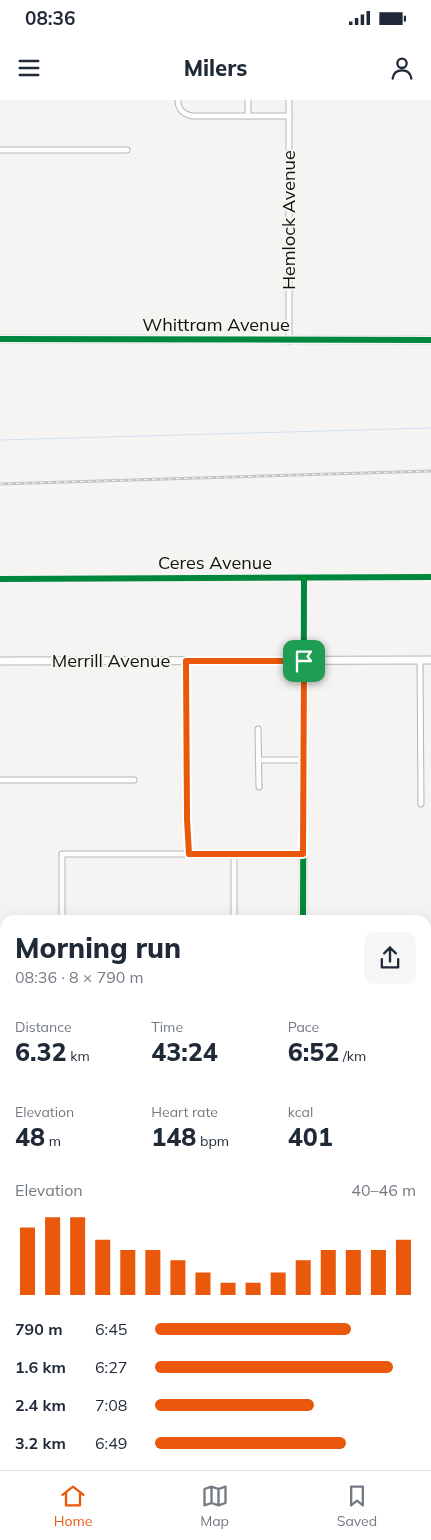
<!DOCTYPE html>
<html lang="en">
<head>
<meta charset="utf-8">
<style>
  body { margin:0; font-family:Mulish,sans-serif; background:#f6f6f7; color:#1f2937; height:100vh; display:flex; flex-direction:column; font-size:19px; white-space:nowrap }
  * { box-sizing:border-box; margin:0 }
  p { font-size:16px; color:#747a83 }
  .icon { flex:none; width:28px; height:28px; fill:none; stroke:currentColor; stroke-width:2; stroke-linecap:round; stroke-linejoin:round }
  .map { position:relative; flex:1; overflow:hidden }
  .sheet { position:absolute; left:0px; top:815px; width:431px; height:555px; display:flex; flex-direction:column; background:#fff; border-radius:15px 15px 0 0; box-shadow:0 5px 20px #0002 }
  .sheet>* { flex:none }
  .pin { position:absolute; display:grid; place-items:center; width:42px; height:42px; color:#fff; margin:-21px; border-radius:10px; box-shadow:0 2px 8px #0006 }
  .round { display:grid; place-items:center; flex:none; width:52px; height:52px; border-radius:10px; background:#f6f6f7 }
  .summary { display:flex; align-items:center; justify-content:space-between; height:85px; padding:0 15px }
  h1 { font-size:28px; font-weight:800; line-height:38px }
  .figures { display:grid; grid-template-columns:repeat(3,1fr); gap:8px; height:85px; padding:5px 15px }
  .figures div { display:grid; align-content:center }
  .figures b { font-size:25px; font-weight:800 }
  .figures small { font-size:14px; font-weight:400 }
  .figures p { font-size:14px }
  .chart { height:140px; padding:10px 15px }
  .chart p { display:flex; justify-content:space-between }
  .chart svg { width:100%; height:90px; margin-top:5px; stroke:#ea580c; stroke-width:6 }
  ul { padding:0 15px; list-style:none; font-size:16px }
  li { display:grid; grid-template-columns:80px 60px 1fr; align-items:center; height:38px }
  li i { height:12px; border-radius:6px; background:#ea580c }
  .status { display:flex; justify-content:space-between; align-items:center; height:35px; padding:0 25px; background:#fff; direction:ltr }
  .status svg { height:14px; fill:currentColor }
  header { display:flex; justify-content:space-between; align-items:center; height:65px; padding:0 15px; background:#fff; font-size:22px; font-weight:800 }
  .tabs { display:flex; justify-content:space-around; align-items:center; height:70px; border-top:1px solid #e0e1e3; background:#fff; font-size:14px; color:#747a83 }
  .tabs a { display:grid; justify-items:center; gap:2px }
  .tabs .on { color:#ea580c }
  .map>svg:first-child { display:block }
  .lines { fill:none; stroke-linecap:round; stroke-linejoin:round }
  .stream { stroke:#d1e0f0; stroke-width:1 }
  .street-casing { stroke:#b6b5b3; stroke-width:7 }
  .secondary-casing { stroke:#b6b5b3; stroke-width:9 }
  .street { stroke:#fefdfd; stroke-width:5 }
  .secondary { stroke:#fefdfd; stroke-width:7 }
  .rail-casing { stroke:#c4c4c3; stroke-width:3 }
  .rail { stroke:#f6f5f1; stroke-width:1; stroke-dasharray:4; stroke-linecap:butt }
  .cycleway-casing { stroke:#f6f5f1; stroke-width:9 }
  .cycleway { stroke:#00873e; stroke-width:6 }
  .route-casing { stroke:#fff; stroke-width:10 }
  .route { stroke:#ea580c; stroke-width:6 }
  .labels { text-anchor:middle; stroke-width:4.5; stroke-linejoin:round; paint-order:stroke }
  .street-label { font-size:18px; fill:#10100f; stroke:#f6f5f1 }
</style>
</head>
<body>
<div class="status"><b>08:36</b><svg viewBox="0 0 49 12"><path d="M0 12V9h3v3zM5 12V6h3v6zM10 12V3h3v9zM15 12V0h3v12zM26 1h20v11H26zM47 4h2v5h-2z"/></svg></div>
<header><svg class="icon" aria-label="menu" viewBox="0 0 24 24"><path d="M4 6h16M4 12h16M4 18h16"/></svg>Milers<svg class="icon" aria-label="person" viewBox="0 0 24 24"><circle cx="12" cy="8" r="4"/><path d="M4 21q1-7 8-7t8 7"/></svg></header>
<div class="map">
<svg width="431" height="1370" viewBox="0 0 431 1370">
  <rect width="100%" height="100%" fill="#f5f4f2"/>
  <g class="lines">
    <path class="stream" d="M0,340L431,328"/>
    <g class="street-casing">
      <g id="street">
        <path d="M178,0C178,10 183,14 192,16H289"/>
        <path d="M248,0V16"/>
        <path d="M289,0V241"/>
        <path d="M0,50H127"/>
        <path d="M0,479L431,477"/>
        <path d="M420,560L421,704"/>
        <path d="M186,561L187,719L189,753"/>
        <path d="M304,561V478"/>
        <path d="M258,629L259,687"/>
        <path d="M258,660H303"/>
        <path d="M0,680H134"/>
        <path d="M62,820V754H303"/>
        <path d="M234,820V754"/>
        <path d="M426,834H431"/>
        <path d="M0,837H5"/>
        <path d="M426,910H431"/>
        <path d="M0,993H5"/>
        <path d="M426,993H427"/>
        <path d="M426,1073H431"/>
        <path d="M0,1253H5"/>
      </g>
    </g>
    <g class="secondary-casing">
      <g id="secondary">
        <path d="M0,239L431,240"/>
        <path d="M0,561L431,560"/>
        <path d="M303,820L304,561"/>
        <path d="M426,1188H431"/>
        <path d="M0,1190H5"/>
        <path d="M302,1370L303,1365"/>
      </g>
    </g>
    <use href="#street" class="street"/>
    <use href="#secondary" class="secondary"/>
    <g class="rail-casing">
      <path id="rail" d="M0,384L431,371"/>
    </g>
    <use href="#rail" class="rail"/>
    <g class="cycleway-casing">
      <g id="cycleway">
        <path d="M0,239L431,240"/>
        <path d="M0,479L431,477"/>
        <path d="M303,820L304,478"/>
      </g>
    </g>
    <use href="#cycleway" class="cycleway"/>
  </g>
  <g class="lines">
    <g class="route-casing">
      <path id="route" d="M186,561H304L303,754H189L187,719Z"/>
    </g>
    <use href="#route" class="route"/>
  </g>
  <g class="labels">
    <g class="street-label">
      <text transform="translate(289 120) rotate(-90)" y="6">Hemlock Avenue</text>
      <text x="216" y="231">Whittram Avenue</text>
      <text x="215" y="469">Ceres Avenue</text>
      <text x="111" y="567">Merrill Avenue</text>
    </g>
  </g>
</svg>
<div class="pin" style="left:304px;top:561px;background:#1e9e55"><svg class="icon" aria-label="arrive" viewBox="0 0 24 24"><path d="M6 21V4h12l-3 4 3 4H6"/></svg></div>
<section class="sheet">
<div class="summary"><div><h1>Morning run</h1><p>08:36 · 8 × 790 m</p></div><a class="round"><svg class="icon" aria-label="share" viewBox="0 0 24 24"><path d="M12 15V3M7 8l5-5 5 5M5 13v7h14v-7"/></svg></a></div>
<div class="figures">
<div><p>Distance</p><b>6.32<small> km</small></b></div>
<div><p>Time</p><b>43:24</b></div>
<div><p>Pace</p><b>6:52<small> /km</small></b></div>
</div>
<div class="figures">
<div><p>Elevation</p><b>48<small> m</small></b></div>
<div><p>Heart rate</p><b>148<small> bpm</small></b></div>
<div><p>kcal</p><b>401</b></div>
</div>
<div class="chart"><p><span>Elevation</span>40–46 m</p>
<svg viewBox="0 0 160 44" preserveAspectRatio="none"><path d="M5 44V11M15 44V6M25 44V6M35 44V17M45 44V22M55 44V22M65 44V27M75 44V33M85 44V38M95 44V38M105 44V33M115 44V27M125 44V22M135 44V22M145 44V22M155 44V17"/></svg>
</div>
<ul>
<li><b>790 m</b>6:45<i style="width:75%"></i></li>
<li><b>1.6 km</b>6:27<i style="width:91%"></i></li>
<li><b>2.4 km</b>7:08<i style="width:61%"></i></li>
<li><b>3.2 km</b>6:49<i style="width:73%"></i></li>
</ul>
</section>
</div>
<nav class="tabs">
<a class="on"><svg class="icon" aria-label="home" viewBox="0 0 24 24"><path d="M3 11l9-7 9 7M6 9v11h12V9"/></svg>Home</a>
<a><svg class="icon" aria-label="map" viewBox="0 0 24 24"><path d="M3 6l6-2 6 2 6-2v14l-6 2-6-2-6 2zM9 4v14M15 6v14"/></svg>Map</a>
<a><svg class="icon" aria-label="saved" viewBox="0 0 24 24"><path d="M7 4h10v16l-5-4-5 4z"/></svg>Saved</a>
</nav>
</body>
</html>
